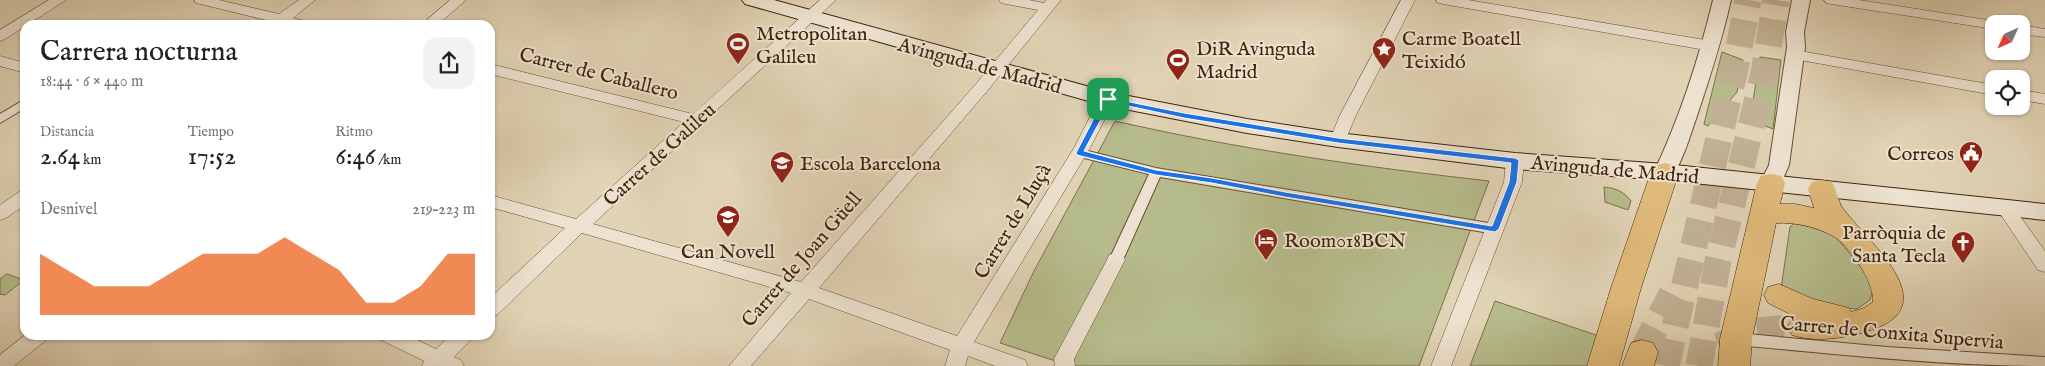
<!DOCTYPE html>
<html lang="es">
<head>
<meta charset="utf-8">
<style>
  body { margin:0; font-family:"IM FELL English",serif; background:#f2f2f2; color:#222; height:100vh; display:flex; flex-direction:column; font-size:19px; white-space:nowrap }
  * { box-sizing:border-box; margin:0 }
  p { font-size:16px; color:#767676 }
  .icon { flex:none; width:28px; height:28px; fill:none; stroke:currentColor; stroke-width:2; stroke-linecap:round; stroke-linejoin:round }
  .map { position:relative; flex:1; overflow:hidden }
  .panel { position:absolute; left:20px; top:20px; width:475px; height:320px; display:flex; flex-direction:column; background:#fff; border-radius:15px; box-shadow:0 1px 4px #0004 }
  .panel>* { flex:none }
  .needle { width:32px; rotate:225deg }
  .tools { position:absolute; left:1985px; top:15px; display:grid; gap:10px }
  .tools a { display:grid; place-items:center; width:45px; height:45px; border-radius:10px; background:#fff; box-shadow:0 1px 4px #0004; font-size:25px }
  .pin { position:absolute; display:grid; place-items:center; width:42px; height:42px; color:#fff; margin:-21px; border-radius:10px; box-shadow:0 2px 8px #0006 }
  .round { display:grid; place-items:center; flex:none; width:52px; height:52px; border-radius:15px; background:#f2f2f2 }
  .head { display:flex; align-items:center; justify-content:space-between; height:85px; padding:0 20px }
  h1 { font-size:28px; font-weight:600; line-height:38px }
  .figures { display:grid; grid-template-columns:repeat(3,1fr); gap:8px; height:85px; padding:5px 20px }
  .figures div { display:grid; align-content:center }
  .figures b { font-size:25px; font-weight:600 }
  .figures small { font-size:14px; font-weight:400 }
  .figures p { font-size:14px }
  .chart { height:140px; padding:10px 20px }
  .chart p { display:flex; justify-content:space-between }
  .chart svg { width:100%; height:90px; margin-top:5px; fill:#ea580c; opacity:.7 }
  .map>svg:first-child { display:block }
  .green { fill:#b6bb8b; stroke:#7c6f4c }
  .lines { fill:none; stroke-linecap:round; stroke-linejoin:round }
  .primary-tunnel { stroke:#c1b093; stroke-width:27; stroke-dasharray:27 14; stroke-linecap:butt }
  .pedestrian-casing { stroke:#6a4f36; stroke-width:2 }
  .minor-casing { stroke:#6a4f36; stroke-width:1 }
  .tertiary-casing { stroke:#6a4f36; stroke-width:2 }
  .secondary-casing { stroke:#42230c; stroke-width:2 }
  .primary-casing { stroke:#42230c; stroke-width:1 }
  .pedestrian { fill:#ece2cf; fill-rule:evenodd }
  .minor { fill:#ece2cf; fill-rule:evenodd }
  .tertiary { fill:#ece2cf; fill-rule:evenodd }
  .secondary { fill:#ece2cf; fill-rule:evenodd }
  .primary { fill:#e0ba7a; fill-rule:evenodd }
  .route { fill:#1a73e8; stroke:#fff; fill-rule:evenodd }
  .labels { text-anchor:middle; stroke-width:4; stroke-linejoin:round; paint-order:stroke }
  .poi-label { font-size:20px; fill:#42230c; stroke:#ece2cf; text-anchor:start }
  .street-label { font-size:20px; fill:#42230c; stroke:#ece2cf }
</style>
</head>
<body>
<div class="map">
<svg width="2045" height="366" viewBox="0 0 2045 366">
  <rect width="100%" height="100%" fill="#e1d3b5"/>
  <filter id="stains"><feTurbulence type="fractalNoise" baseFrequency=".004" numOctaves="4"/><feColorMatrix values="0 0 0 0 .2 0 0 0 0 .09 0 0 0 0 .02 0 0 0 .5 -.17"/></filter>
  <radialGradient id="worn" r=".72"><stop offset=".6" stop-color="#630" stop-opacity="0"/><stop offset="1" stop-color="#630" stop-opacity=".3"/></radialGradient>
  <g class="green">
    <path d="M1722,52L1743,60L1737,92L1708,126L1704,124Z"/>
    <path d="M1760,57L1781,60L1773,129L1750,120Z"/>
    <path d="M1115,121C1238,149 1364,167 1489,181L1419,366H1071L1000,343L1034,271Z"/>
    <path d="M1604,187C1616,188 1624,192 1631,201L1628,210L1605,202Z"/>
    <path d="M1794,223L1831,231L1864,271L1874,287L1870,300L1857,309L1825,307L1781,289L1790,227Z"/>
    <path d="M7,274L24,280L5,295L0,294V279Z"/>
    <path d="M1495,301L1602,337L1594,366H1470Z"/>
  </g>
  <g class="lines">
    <g class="primary-tunnel">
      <path d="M1719,346L1755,331L1803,327"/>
      <path d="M1642,352L1672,294"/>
      <path d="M1666,366L1735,69L1748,0"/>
      <path d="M1699,366L1718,261L1764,73L1776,0"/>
    </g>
    <g class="pedestrian-casing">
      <g id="pedestrian">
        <path d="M25,99V108L0,123V114Z"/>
        <path d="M1080,149L1156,168L1495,224L1500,226L1502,229L1500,232L1495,234L1160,177L1123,260L1121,263H1111L1109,260L1149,174L1076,156L1074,153L1076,150Z"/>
        <path d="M1736,333L1887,347L2045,357V366C1942,366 1839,354 1736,345L1731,343L1729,339L1731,335Z"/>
      </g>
    </g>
    <g class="minor-casing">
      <g id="minor">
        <path d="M49,0H66L5,39L0,41V30Z"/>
        <path d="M194,0H219L279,14L299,0H315L293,18L310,22L312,25H270V21L196,3Z"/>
        <path d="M450,0H466L437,25H421Z"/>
        <path d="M820,0H836L593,224L801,282L976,84L1038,10L1001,3L999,0H1029L1044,3L1046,0H1061L988,90L819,288L957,336L1074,148L1099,99L1101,96H1113L1115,99L1090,148L974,342L1025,360L1028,366H995L968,356L965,366H945L950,350L809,299L751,366H729L791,293L582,233L497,315L490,317V298L565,228L490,207V195L576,219L684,122L490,74V64L693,114Z"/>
        <path d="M1401,0H1415L1355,117L1344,144L1338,145L1332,144L1330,140L1339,117Z"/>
        <path d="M1436,0H1468L1711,41L1716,43L1719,46L1716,49L1711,51L1443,4L1438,3Z"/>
        <path d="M1824,0H1859L1994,21L2001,24H1994V29L1831,4L1826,3Z"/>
        <path d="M2021,25L2045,29V37L2021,34Z"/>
        <path d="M1794,50L1994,85V95L1789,58L1786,55L1789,52Z"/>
        <path d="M0,56L25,63V73L0,66Z"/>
        <path d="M2021,90L2045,94V104L2021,100Z"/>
        <path d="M1515,155L1521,157L1524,161L1522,182L1451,366H1431L1504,182L1506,161L1509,157Z"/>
        <path d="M25,190V205L6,218L0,220V205L19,192Z"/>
        <path d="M2006,203L2012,205L2045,251V272L2038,270L1997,209L2000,205Z"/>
        <path d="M1116,253L1123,255L1125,260L1074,359L1075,366H1055L1054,359L1107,260L1109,255Z"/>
        <path d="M25,335H49L46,340L14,366H0V355Z"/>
        <path d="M378,335H407L436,349L451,335H474L471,340L454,357L461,360L464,366H422L424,361L381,340Z"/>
      </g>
    </g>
    <g class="tertiary-casing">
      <g id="tertiary">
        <path d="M1713,0H1731C1722,40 1710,77 1697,116C1690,136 1684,158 1672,177L1665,179L1658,177L1654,172C1680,117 1699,58 1713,0Z"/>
        <path d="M1792,0H1810L1804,32L1805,47L1789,165L1779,188L1771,190L1763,188L1760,183L1769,165L1787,47L1786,32Z"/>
      </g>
    </g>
    <g class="secondary-casing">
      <path id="secondary" d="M742,0H774L1108,92L1247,119L1338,133L1515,153L1665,164L2045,204V220L1665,180L1515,169L1338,147L1247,133L1099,104L745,4Z"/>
    </g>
    <g class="primary-casing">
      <g id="primary">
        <path d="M1665,163L1675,166L1679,172L1641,288L1619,366H1587L1611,288L1651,172L1655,166Z"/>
        <path d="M1771,174L1781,176L1785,183L1780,204H1795L1814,208L1808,189L1812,182L1822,180L1832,182C1837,191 1838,203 1844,210C1868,241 1947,306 1871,330C1847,338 1816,343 1792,335L1787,327L1792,319L1796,317L1768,303L1764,295L1768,287L1779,284L1813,299L1849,308L1851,312L1864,308L1873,302C1875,283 1849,245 1833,236C1816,227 1796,222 1776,223L1752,339L1750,366H1718L1720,339L1757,183L1761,176Z"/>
        <path d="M1642,340L1653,343L1658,352L1654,366H1622L1631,343Z"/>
      </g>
    </g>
    <use href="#pedestrian" class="pedestrian"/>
    <use href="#minor" class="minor"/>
    <use href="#tertiary" class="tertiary"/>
    <use href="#secondary" class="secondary"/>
    <use href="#primary" class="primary"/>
  </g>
  <path class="route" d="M1105,97L1184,113L1338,138L1515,158L1519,160L1517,182L1499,229L1495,232L1285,197L1212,183L1156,175L1077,155L1076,153ZM1110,102L1184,118L1338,143L1511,163L1509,182L1492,226L1285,192L1212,178L1156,170L1084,151Z"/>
  <defs>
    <g id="stadium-pin" transform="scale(1.25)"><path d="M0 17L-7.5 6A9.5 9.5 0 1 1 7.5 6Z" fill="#8f2418" stroke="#ece2cf"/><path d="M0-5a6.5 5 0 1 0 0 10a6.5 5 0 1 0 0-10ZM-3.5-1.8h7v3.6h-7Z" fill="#fff"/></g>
    <g id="sight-pin" transform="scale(1.25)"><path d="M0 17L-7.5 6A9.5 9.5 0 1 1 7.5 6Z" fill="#8f2418" stroke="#ece2cf"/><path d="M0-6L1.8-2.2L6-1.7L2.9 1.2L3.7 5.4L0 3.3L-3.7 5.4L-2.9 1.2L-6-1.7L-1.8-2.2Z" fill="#fff"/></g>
    <g id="civic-pin" transform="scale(1.25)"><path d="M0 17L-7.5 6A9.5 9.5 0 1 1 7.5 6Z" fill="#8f2418" stroke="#ece2cf"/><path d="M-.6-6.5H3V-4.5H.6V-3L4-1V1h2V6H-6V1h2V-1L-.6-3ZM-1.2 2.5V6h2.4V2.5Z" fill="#fff"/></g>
    <g id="school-pin" transform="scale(1.25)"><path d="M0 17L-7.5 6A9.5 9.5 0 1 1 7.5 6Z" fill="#8f2418" stroke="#ece2cf"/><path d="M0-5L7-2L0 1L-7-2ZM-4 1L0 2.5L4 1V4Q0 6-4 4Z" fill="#fff"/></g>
    <g id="hotel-pin" transform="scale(1.25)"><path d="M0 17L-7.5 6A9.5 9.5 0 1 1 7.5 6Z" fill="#8f2418" stroke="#ece2cf"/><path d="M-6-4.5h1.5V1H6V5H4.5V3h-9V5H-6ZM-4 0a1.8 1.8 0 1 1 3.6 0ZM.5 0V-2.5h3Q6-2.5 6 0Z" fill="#fff"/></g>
    <g id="church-pin" transform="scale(1.25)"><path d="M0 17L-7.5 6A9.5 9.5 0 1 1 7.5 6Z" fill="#8f2418" stroke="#ece2cf"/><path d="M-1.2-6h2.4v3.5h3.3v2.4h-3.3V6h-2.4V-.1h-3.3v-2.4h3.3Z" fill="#fff"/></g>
  </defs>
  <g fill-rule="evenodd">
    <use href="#stadium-pin" x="738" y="44"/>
    <use href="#sight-pin" x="1384" y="49"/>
    <use href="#stadium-pin" x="1178" y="60"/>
    <use href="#civic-pin" x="1971" y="153"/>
    <use href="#school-pin" x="782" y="163"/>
    <use href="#school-pin" x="728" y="217"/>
    <use href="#hotel-pin" x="1266" y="240"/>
    <use href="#church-pin" x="1963" y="243"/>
  </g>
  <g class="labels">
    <g class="poi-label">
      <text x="756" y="40">Metropolitan<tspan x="756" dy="23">Galileu</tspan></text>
      <text x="1402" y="45">Carme Boatell<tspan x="1402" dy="23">Teixidó</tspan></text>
      <text x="1196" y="55">DiR Avinguda<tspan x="1196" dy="23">Madrid</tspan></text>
      <text x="1954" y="160" text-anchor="end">Correos</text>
      <text x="800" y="170">Escola Barcelona</text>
      <text x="1946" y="239" text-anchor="end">Parròquia de<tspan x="1946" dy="23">Santa Tecla</tspan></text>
      <text x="1284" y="247">Room018BCN</text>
      <text x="728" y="258" text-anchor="middle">Can Novell</text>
    </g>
    <g class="street-label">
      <text transform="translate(980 65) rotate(15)" y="7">Avinguda de Madrid</text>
      <text transform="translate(599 73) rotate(14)" y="7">Carrer de Caballero</text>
      <text transform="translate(659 154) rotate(-42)" y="7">Carrer de Galileu</text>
      <text transform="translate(1615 169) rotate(5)" y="7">Avinguda de Madrid</text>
      <text transform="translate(1012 221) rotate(-59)" y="7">Carrer de Lluçà</text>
      <text transform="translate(801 259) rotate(-49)" y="7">Carrer de Joan Güell</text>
      <text transform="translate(1892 332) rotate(5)" y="7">Carrer de Conxita Supervia</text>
    </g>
  </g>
  <rect width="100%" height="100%" filter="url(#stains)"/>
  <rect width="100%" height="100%" fill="url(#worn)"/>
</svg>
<div class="tools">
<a><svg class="needle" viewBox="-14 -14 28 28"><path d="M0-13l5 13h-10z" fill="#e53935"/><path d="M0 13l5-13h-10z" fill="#767676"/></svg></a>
<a><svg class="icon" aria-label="locate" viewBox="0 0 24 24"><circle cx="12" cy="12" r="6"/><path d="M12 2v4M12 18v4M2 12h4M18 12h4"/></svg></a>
</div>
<div class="pin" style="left:1108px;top:99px;background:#1e9e55"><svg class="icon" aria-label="arrive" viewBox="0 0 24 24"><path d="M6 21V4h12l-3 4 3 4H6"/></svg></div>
<section class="panel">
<div class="head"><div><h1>Carrera nocturna</h1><p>18:44 · 6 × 440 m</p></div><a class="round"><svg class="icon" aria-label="share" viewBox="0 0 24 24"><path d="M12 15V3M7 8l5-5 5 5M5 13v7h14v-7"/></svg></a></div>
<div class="figures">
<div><p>Distancia</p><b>2.64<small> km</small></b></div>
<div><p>Tiempo</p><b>17:52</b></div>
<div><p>Ritmo</p><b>6:46<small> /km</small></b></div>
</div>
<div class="chart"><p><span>Desnivel</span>219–223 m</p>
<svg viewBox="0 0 160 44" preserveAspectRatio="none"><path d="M0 44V14L10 22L20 30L30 30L40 30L50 22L60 14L70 14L80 14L90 6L100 14L110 22L120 38L130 38L140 30L150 14L160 14V44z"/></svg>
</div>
</section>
</div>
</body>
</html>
